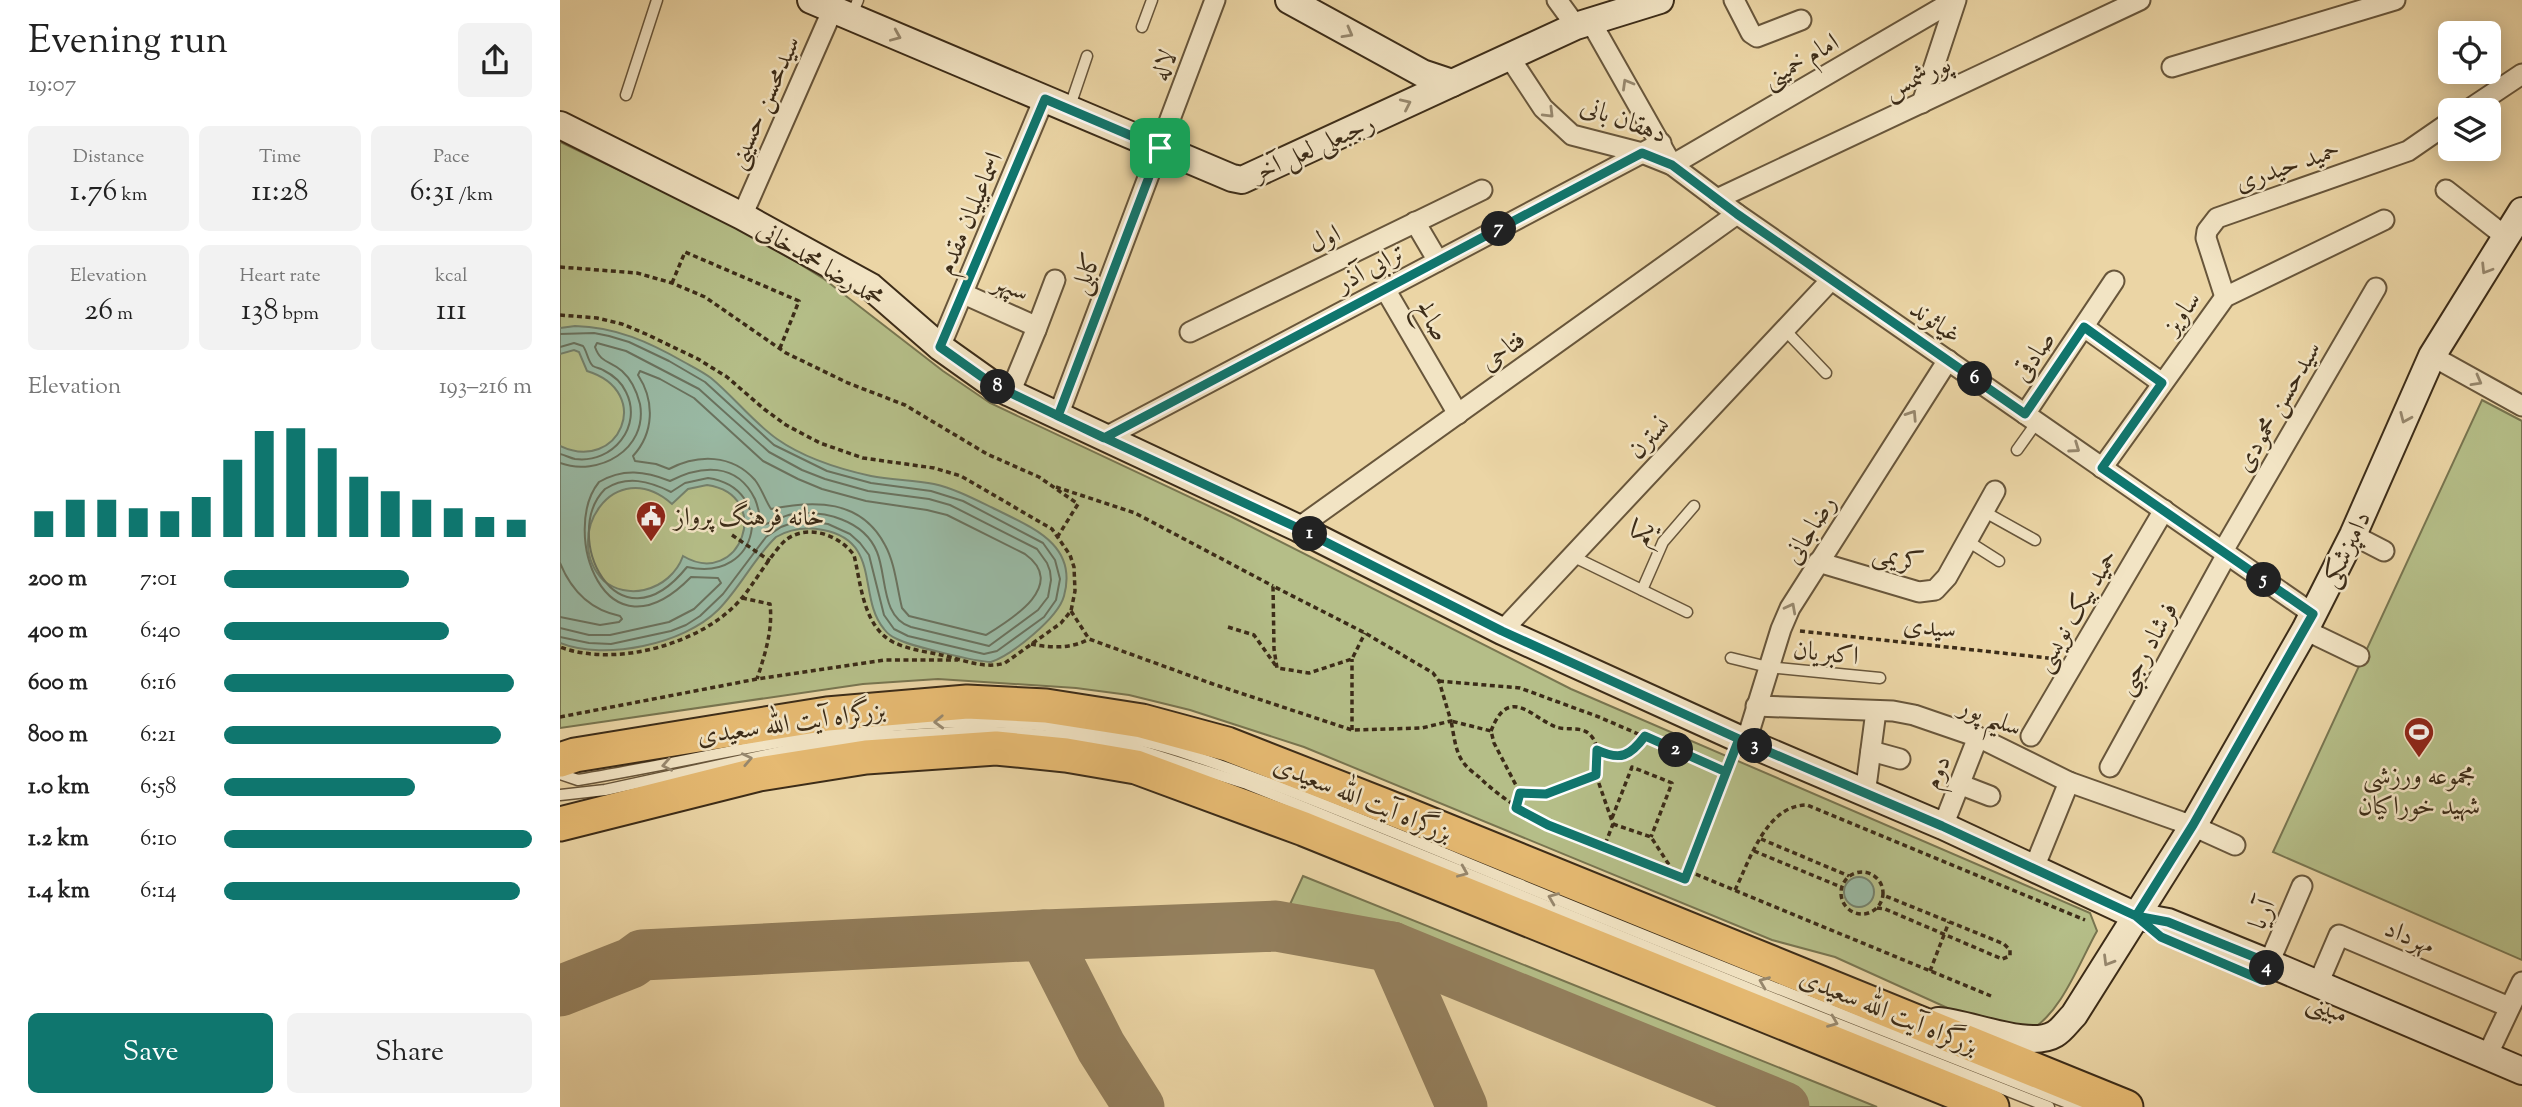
<!DOCTYPE html>
<html lang="en">
<head>
<meta charset="utf-8">
<style>
  body { margin:0; font-family:"Sorts Mill Goudy",Amiri,serif; background:#f2f2f2; color:#222; height:100vh; display:flex; flex-direction:column; font-size:26px; white-space:nowrap }
  * { box-sizing:border-box; margin:0 }
  p { font-size:23px; color:#767676 }
  .icon { flex:none; width:38px; height:38px; fill:none; stroke:currentColor; stroke-width:2; stroke-linecap:round; stroke-linejoin:round }
  .map { position:relative; flex:1; overflow:hidden }
  .panel { display:flex; flex-direction:column; background:#fff; width:560px }
  .panel>* { flex:none }
  .controls { position:absolute; left:1878px; top:21px; display:grid; gap:14px }
  .controls a { display:grid; place-items:center; width:63px; height:63px; border-radius:10px; background:#fff; box-shadow:0 4px 18px #0003; font-size:35px }
  .pin { position:absolute; display:grid; place-items:center; width:60px; height:60px; color:#fff; margin:-30px; border-radius:14px; box-shadow:0 4px 10px #0006 }
  .km { position:absolute; width:35px; height:35px; margin:-18px; border-radius:50%; background:#222; color:#fff; font-size:19px; line-height:35px; text-align:center }
  .round { display:grid; place-items:center; flex:none; width:74px; height:74px; border-radius:10px; background:#f2f2f2 }
  .overview { display:flex; align-items:center; justify-content:space-between; height:119px; padding:0 28px }
  h1 { font-size:38px; font-weight:600; line-height:52px }
  .metrics { display:grid; grid-template-columns:repeat(3,1fr); gap:10px; height:119px; padding:7px 28px }
  .metrics div { display:grid; align-content:center; border-radius:10px; background:#f2f2f2; text-align:center }
  .metrics b { font-size:30px; font-weight:600 }
  .metrics small { font-size:19px; font-weight:400 }
  .metrics p { font-size:19px }
  .chart { height:196px; padding:14px 28px }
  .chart p { display:flex; justify-content:space-between }
  .chart svg { width:100%; height:126px; margin-top:7px; stroke:#0f766e; stroke-width:6 }
  .primary-button { display:flex; gap:14px; margin-top:auto; padding:14px 28px }
  .primary-button a { flex:1; height:80px; border-radius:10px; background:#0f766e; color:#fff; font-size:28px; font-weight:600; line-height:80px; text-align:center }
  .primary-button a+a { background:#f2f2f2; color:#222 }
  ul { padding:0 28px; list-style:none; font-size:23px }
  li { display:grid; grid-template-columns:112px 84px 1fr; align-items:center; height:52px }
  li i { height:18px; border-radius:9px; background:#0f766e }
  main { display:flex; flex:1; min-height:0 }
  .map>svg:first-child { display:block }
  .green { fill:#b5be88; stroke:#787550; stroke-width:2 }
  .water { fill:#99b9a4; stroke:#74816c; stroke-width:2; fill-rule:evenodd }
  .lines { fill:none; stroke-linecap:round; stroke-linejoin:round }
  .shore { stroke:#6a725e; stroke-width:2 }
  .taxiway { stroke:#94805e; stroke-width:51 }
  .lane-casing { stroke:#68563b; stroke-width:13 }
  .street-casing { stroke:#68563b; stroke-width:23 }
  .secondary-casing { stroke:#3c2c18; stroke-width:30 }
  .highway-casing { stroke:#3c2c18; stroke-width:37 }
  .path { stroke:#3c2c18; stroke-width:3.5; stroke-dasharray:5 3.5; stroke-linecap:butt }
  .lane { stroke:#f2e4c4; stroke-width:10 }
  .street { stroke:#f2e4c4; stroke-width:19 }
  .secondary { stroke:#f2e4c4; stroke-width:26 }
  .highway { stroke:#e6ba72; stroke-width:33 }
  .oneway { stroke:#97886e }
  .route-casing { stroke:#fff; stroke-width:14 }
  .route { stroke:#0f766e; stroke-width:9 }
  .labels { text-anchor:middle; stroke-width:5; stroke-linejoin:round; paint-order:stroke }
  .street-label { font-size:26px; fill:#3c2c18; stroke:#f2e4c4 }
  .poi-label { font-size:26px; fill:#3c2c18; stroke:#f2e4c4; text-anchor:start }
</style>
</head>
<body>
<main>
<section class="panel">
<div class="overview"><div><h1>Evening run</h1><p>19:07</p></div><a class="round"><svg class="icon" aria-label="share" viewBox="0 0 24 24"><path d="M12 15V3M7 8l5-5 5 5M5 13v7h14v-7"/></svg></a></div>
<div class="metrics">
<div><p>Distance</p><b>1.76<small> km</small></b></div>
<div><p>Time</p><b>11:28</b></div>
<div><p>Pace</p><b>6:31<small> /km</small></b></div>
</div>
<div class="metrics">
<div><p>Elevation</p><b>26<small> m</small></b></div>
<div><p>Heart rate</p><b>138<small> bpm</small></b></div>
<div><p>kcal</p><b>111</b></div>
</div>
<div class="chart"><p><span>Elevation</span>193–216 m</p>
<svg viewBox="0 0 160 44" preserveAspectRatio="none"><path d="M5 44V35M15 44V31M25 44V31M35 44V34M45 44V35M55 44V30M65 44V17M75 44V7M85 44V6M95 44V13M105 44V23M115 44V28M125 44V31M135 44V34M145 44V37M155 44V38"/></svg>
</div>
<ul>
<li><b>200 m</b>7:01<i style="width:60%"></i></li>
<li><b>400 m</b>6:40<i style="width:73%"></i></li>
<li><b>600 m</b>6:16<i style="width:94%"></i></li>
<li><b>800 m</b>6:21<i style="width:90%"></i></li>
<li><b>1.0 km</b>6:58<i style="width:62%"></i></li>
<li><b>1.2 km</b>6:10<i style="width:100%"></i></li>
<li><b>1.4 km</b>6:14<i style="width:96%"></i></li>
</ul>
<div class="primary-button"><a>Save</a><a>Share</a></div>
</section>
<div class="map">
<svg width="1962" height="1107" viewBox="0 0 1962 1107">
  <rect width="100%" height="100%" fill="#ebd5a5"/>
  <filter id="stains"><feTurbulence type="fractalNoise" baseFrequency=".00286" numOctaves="4"/><feColorMatrix values="0 0 0 0 .2 0 0 0 0 .09 0 0 0 0 .02 0 0 0 .5 -.17"/></filter>
  <radialGradient id="worn" r=".72"><stop offset=".6" stop-color="#630" stop-opacity="0"/><stop offset="1" stop-color="#630" stop-opacity=".3"/></radialGradient>
  <g class="green">
    <path d="M0,142L168,222L238,263L264,279L383,371L430,403L672,517L1011,689L1530,913L1537,931C1519,963 1501,1014 1469,1031L1392,1010L1275,957L1212,940L744,747L630,710L569,695L516,688L378,679L303,684L0,728Z"/>
    <path d="M1922,400L1962,421V960L1713,852Z"/>
    <path d="M743,876L1317,1107H1247L829,940L726,913Z"/>
  </g>
  <g class="water">
    <path d="M15,326C56,327 89,342 124,362C133,367 143,372 151,378C174,397 193,422 217,439C244,458 279,469 311,476C331,480 353,480 374,484C396,489 416,500 437,510C473,528 518,545 504,596C498,618 453,654 431,662C418,662 350,646 337,639C332,637 327,633 324,629C297,597 322,541 263,530C247,527 230,529 216,537C194,558 180,588 158,610C124,644 45,661 0,643V446C59,474 95,392 27,371L19,352L14,350L0,354V328ZM147,485C215,495 180,590 123,556C117,573 102,586 84,590C70,593 55,590 44,581C0,537 54,453 112,504L128,489Z"/>
    <circle cx="1299" cy="892" r="15"/>
  </g>
  <g class="lines">
    <g class="shore">
      <path d="M0,334L34,333L49,336L69,342L109,361L145,382L214,445L267,471L311,483L371,491L403,501L483,543L495,560L500,579L496,600L484,617L437,651L424,654L348,636L334,629L324,615L309,555L300,543L290,534L268,524L254,522L232,523L221,527L206,537L163,594L140,616L126,625L111,631L51,644L29,643L0,637"/>
      <path d="M0,347L14,343L23,346C27,351 28,362 33,366C36,368 40,368 43,370C53,375 61,381 66,392C83,426 53,464 15,459C10,458 5,455 0,454"/>
      <path d="M80,371L100,379L134,398L203,461L238,479L262,489L306,501L367,510L387,515L465,554C508,585 452,619 426,635L349,616L342,608C337,588 335,563 325,545C301,499 254,500 211,509C205,500 202,489 195,480C172,454 138,454 109,469L96,464L75,461L73,456C94,433 95,401 78,375Z"/>
      <path d="M0,463C38,477 88,450 80,404C77,392 71,379 62,371C50,360 41,364 35,347L37,343L66,351L139,389L209,452L242,470L265,479L308,491L369,499L390,505L477,549L487,563L490,571L491,580L488,597L478,610L429,646L351,627C321,618 327,576 317,552C304,520 264,510 233,514C222,516 213,522 203,525C199,517 199,508 195,499C177,462 141,465 110,481C85,471 63,468 39,482C0,530 44,666 131,577L158,578L161,583L134,609L109,622L50,635H29L0,628"/>
      <path d="M148,478C217,488 201,584 127,567C56,655 0,534 45,489C67,475 89,481 111,492L125,483Z"/>
      <path d="M0,563C11,590 30,610 60,616L62,619L59,622L40,625L0,617"/>
    </g>
    <g class="taxiway">
      <path d="M484,935L716,926L832,947L1224,1107"/>
      <path d="M832,947L902,1107"/>
      <path d="M0,991L71,963L82,955L484,935L541,1047L579,1107"/>
    </g>
    <g class="lane-casing">
      <g id="lane">
        <path d="M291,17L298,0"/>
        <path d="M582,27L592,0"/>
        <path d="M66,95L97,0"/>
        <path d="M509,109L527,56"/>
        <path d="M1225,330L1266,373"/>
        <path d="M1457,450L1477,422"/>
        <path d="M1423,511L1475,540"/>
        <path d="M1406,540L1439,561"/>
        <path d="M1012,556L1127,612"/>
        <path d="M1082,590L1103,542L1134,506"/>
        <path d="M1171,658L1208,667L1320,678"/>
        <path d="M0,774L18,780C166,756 312,712 464,724C504,727 543,732 581,741C625,751 667,768 709,783C793,815 876,850 959,884C1144,960 1331,1034 1518,1107"/>
        <path d="M0,795L45,790L233,749L307,737L413,731L460,733L526,739L576,749L687,784L1245,1011L1489,1107"/>
      </g>
    </g>
    <g class="street-casing">
      <g id="street">
        <path d="M997,0L1016,26"/>
        <path d="M1174,0L1191,33L1197,37L1241,20"/>
        <path d="M1031,22L1112,165L1395,0"/>
        <path d="M950,58L983,108L1012,135L1082,153L1112,165L1177,214L1753,614"/>
        <path d="M1612,67L1835,0"/>
        <path d="M1362,103L1396,0"/>
        <path d="M1908,110L1962,74"/>
        <path d="M1886,190L1946,237"/>
        <path d="M1157,199L1580,0"/>
        <path d="M182,216L273,9"/>
        <path d="M855,222L878,261"/>
        <path d="M825,289L898,414"/>
        <path d="M404,294L475,326L476,330L450,393"/>
        <path d="M1665,297L1646,238L1647,231L1657,218L1848,151L1890,122"/>
        <path d="M1524,327L1602,383"/>
        <path d="M476,330L495,280"/>
        <path d="M630,332L922,190"/>
        <path d="M380,347L484,99"/>
        <path d="M1872,356L1962,406"/>
        <path d="M1465,414L1554,281"/>
        <path d="M498,416L655,0"/>
        <path d="M544,438L1101,143"/>
        <path d="M1542,468L1665,297L1824,220"/>
        <path d="M738,528L1177,214"/>
        <path d="M1793,535L1824,551"/>
        <path d="M1663,551L1816,288"/>
        <path d="M1258,562L1359,592L1375,590L1387,577L1435,491"/>
        <path d="M1745,630L1799,656"/>
        <path d="M942,631L1271,280"/>
        <path d="M1196,706L1333,711L1354,715L1418,737L1509,782L1633,826L1675,845"/>
        <path d="M1471,736L1604,510"/>
        <path d="M1186,742L1221,629L1230,608L1388,360"/>
        <path d="M1311,751L1340,759"/>
        <path d="M1550,767L1667,554"/>
        <path d="M1399,784L1430,796"/>
        <path d="M1306,787L1316,711"/>
        <path d="M1383,826L1418,737"/>
        <path d="M1474,868L1509,782"/>
        <path d="M1709,963L1742,886"/>
        <path d="M1758,984L1779,935L1949,1007"/>
        <path d="M1927,1056L1962,982"/>
      </g>
    </g>
    <g class="secondary-casing">
      <g id="secondary">
        <path d="M251,0L672,178L682,180L1016,26L1100,0"/>
        <path d="M729,0L862,73L892,83"/>
        <path d="M0,125L182,216L311,287L380,347L432,384L450,393L738,528L942,631L1186,742L1383,826L1576,916L1608,922L1699,959L1962,1071"/>
        <path d="M1378,1021C1410,1023 1469,1050 1495,1034C1502,1030 1508,1021 1514,1015L1633,826L1745,630L1793,535L1872,356L1962,211"/>
      </g>
    </g>
    <g class="highway-casing">
      <g id="highway">
        <path d="M0,760L15,755L267,714L407,702L486,706L582,721L667,744L843,813L1566,1107"/>
        <path d="M0,824L199,774L306,757L436,748L506,755L576,767L744,829L1432,1107"/>
      </g>
    </g>
    <g class="path">
      <path d="M0,267L77,273L112,283L145,297L226,353L288,383L345,405L427,454L479,477L518,504L498,536"/>
      <path d="M112,283L125,252L239,301L220,348"/>
      <path d="M0,315L37,318L62,324L86,334L138,359L167,377L204,409L226,425L260,443L303,458L374,468L401,476L492,529L510,555L514,567L515,591L511,611L501,623L445,663C426,669 406,661 386,656C369,652 349,650 333,642C303,626 301,584 294,555C279,535 249,524 227,539C215,548 193,585 182,598C143,644 56,668 0,647"/>
      <path d="M496,487L575,513L713,586"/>
      <path d="M172,535L210,561"/>
      <path d="M182,598L210,604C213,630 205,654 197,679"/>
      <path d="M511,611L529,639L653,684L792,730L862,728L891,721L879,681L873,673L805,633L713,586L714,649L717,668L749,673L792,659L805,633"/>
      <path d="M668,627L694,635L716,666"/>
      <path d="M1240,631L1497,659"/>
      <path d="M471,644C491,648 511,649 529,639"/>
      <path d="M879,681L960,688L1039,717L1166,772"/>
      <path d="M0,717L197,679L324,660H398"/>
      <path d="M792,730V659"/>
      <path d="M931,731C949,684 972,718 996,727C1008,731 1024,725 1032,737C1040,746 1036,763 1036,775L986,794L960,793"/>
      <path d="M1037,750C1061,761 1070,756 1085,736"/>
      <path d="M1036,775L1053,824L1044,847"/>
      <path d="M955,808L960,793L934,743L931,731L891,721C894,735 895,751 903,762C907,768 914,773 919,777C972,829 1056,852 1125,879"/>
      <path d="M1052,818L1072,767L1112,783L1091,837"/>
      <path d="M1053,824L1091,837L1115,874"/>
      <path d="M1201,839L1289,876"/>
      <path d="M1194,851L1281,887"/>
      <path d="M1128,871L1431,996"/>
      <circle cx="1302" cy="893" r="21"/>
      <path d="M1123,885L1170,760"/>
      <path d="M1175,890C1190,860 1206,805 1247,805L1525,920"/>
      <path d="M1317,908L1325,909L1442,959L1450,956V950L1444,944L1323,895"/>
      <path d="M1370,971L1389,922"/>
    </g>
    <use href="#lane" class="lane"/>
    <use href="#street" class="street"/>
    <use href="#secondary" class="secondary"/>
    <use href="#highway" class="highway"/>
  </g>
  <defs><path id="oneway-chevron" d="M-2-3.5L2.5 0L-2 3.5" fill="none" stroke-width="1.6" stroke-linecap="round" stroke-linejoin="round" transform="scale(1.75)"/></defs>
  <g class="oneway">
    <use href="#oneway-chevron" transform="translate(788 33) rotate(29)"/>
    <use href="#oneway-chevron" transform="translate(336 36) rotate(23)"/>
    <use href="#oneway-chevron" transform="translate(1067 84) rotate(-120)"/>
    <use href="#oneway-chevron" transform="translate(846 104) rotate(-25)"/>
    <use href="#oneway-chevron" transform="translate(989 113) rotate(45)"/>
    <use href="#oneway-chevron" transform="translate(1926 269) rotate(122)"/>
    <use href="#oneway-chevron" transform="translate(1917 381) rotate(29)"/>
    <use href="#oneway-chevron" transform="translate(1352 415) rotate(-57)"/>
    <use href="#oneway-chevron" transform="translate(1845 418) rotate(114)"/>
    <use href="#oneway-chevron" transform="translate(1515 448) rotate(35)"/>
    <use href="#oneway-chevron" transform="translate(1231 608) rotate(-62)"/>
    <use href="#oneway-chevron" transform="translate(379 722) rotate(178)"/>
    <use href="#oneway-chevron" transform="translate(187 759) rotate(-12)"/>
    <use href="#oneway-chevron" transform="translate(107 765) rotate(169)"/>
    <use href="#oneway-chevron" transform="translate(903 872) rotate(23)"/>
    <use href="#oneway-chevron" transform="translate(993 898) rotate(-158)"/>
    <use href="#oneway-chevron" transform="translate(1548 961) rotate(121)"/>
    <use href="#oneway-chevron" transform="translate(1204 982) rotate(-158)"/>
    <use href="#oneway-chevron" transform="translate(1273 1022) rotate(22)"/>
  </g>
  <g class="lines">
    <g class="route-casing">
      <path id="route" d="M600,148L498,416L738,528L942,631L1179,739L1166,772L1085,736C1070,756 1061,761 1037,750L1036,775L986,794L960,793L956,808L988,825L1125,879L1179,739L1382,826L1576,916L1608,922L1709,963L1702,980L1601,937L1576,916L1633,825L1753,614L1542,468L1602,383L1524,327L1465,414L1177,214L1112,165L1082,153L544,438L432,384L380,347L485,99L600,148"/>
    </g>
    <use href="#route" class="route"/>
  </g>
  <defs>
    <g id="civic-pin" transform="scale(1.575)"><path d="M0 17L-7.5 6A9.5 9.5 0 1 1 7.5 6Z" fill="#8f2418" stroke="#f2e4c4"/><path d="M-.6-6.5H3V-4.5H.6V-3L4-1V1h2V6H-6V1h2V-1L-.6-3ZM-1.2 2.5V6h2.4V2.5Z" fill="#fff"/></g>
    <g id="stadium-pin" transform="scale(1.575)"><path d="M0 17L-7.5 6A9.5 9.5 0 1 1 7.5 6Z" fill="#8f2418" stroke="#f2e4c4"/><path d="M0-5a6.5 5 0 1 0 0 10a6.5 5 0 1 0 0-10ZM-3.5-1.8h7v3.6h-7Z" fill="#fff"/></g>
  </defs>
  <g fill-rule="evenodd">
    <use href="#civic-pin" x="91" y="516"/>
    <use href="#stadium-pin" x="1859" y="732"/>
  </g>
  <g class="labels">
    <g class="street-label">
      <text transform="translate(1240 60) rotate(-30)" y="9">امام خمینی</text>
      <text transform="translate(603 65) rotate(-69)" y="9">لاله</text>
      <text transform="translate(1357 76) rotate(-25)" y="9">پورشمس</text>
      <text transform="translate(203 102) rotate(-66)" y="9">سیدمحسن حسینی</text>
      <text transform="translate(1064 119) rotate(20)" y="9">دهقان بانی</text>
      <text transform="translate(753 147) rotate(-24)" y="9">رجبعلی لعل آخر</text>
      <text transform="translate(1727 165) rotate(-19)" y="9">حمید حیدری</text>
      <text transform="translate(409 213) rotate(-67)" y="9">اسماعیلیان مقدم</text>
      <text transform="translate(764 238) rotate(-26)" y="9">اول</text>
      <text transform="translate(261 263) rotate(31)" y="9">محمدرضا محمدخانی</text>
      <text transform="translate(810 267) rotate(-28)" y="9">ترابی آذر</text>
      <text transform="translate(525 273) rotate(-69)" y="9">کابلی</text>
      <text transform="translate(452 286) rotate(24)" y="9">سپهر</text>
      <text transform="translate(1621 312) rotate(-54)" y="9">ساویز</text>
      <text transform="translate(873 320) rotate(59)" y="9">صالح</text>
      <text transform="translate(1376 321) rotate(35)" y="9">غیاثوند</text>
      <text transform="translate(942 350) rotate(-36)" y="9">فتاحی</text>
      <text transform="translate(1473 356) rotate(-56)" y="9">صادقی</text>
      <text transform="translate(1717 406) rotate(-60)" y="9">سیدحسن محمودی</text>
      <text transform="translate(1088 437) rotate(-47)" y="9">نسترن</text>
      <text transform="translate(1249 529) rotate(-58)" y="9">رضاجانی</text>
      <text transform="translate(1082 532) rotate(-59)" y="9">یکم</text>
      <text transform="translate(1785 549) rotate(-64)" y="9">دامپزشکی</text>
      <text transform="translate(1338 557) rotate(14)" y="9">کریمی</text>
      <text transform="translate(1515 610) rotate(-59)" y="9">حمید بیک نویسی</text>
      <text transform="translate(1370 626) rotate(6)" y="9">سیدی</text>
      <text transform="translate(1586 648) rotate(-61)" y="9">فرشاد رجبی</text>
      <text transform="translate(1266 652) rotate(6)" y="9">اکبریان</text>
      <text transform="translate(1431 716) rotate(22)" y="9">سلیم پور</text>
      <text transform="translate(231 722) rotate(-8)" y="9">بزرگراه آیت الله سعیدی</text>
      <text transform="translate(1376 772) rotate(-68)" y="9">دوم</text>
      <text transform="translate(803 798) rotate(22)" y="9">بزرگراه آیت الله سعیدی</text>
      <text transform="translate(1701 914) rotate(-67)" y="9">آریا</text>
      <text transform="translate(1850 936) rotate(23)" y="9">مهرداد</text>
      <text transform="translate(1768 1007) rotate(23)" y="9">مبینی</text>
      <text transform="translate(1329 1011) rotate(22)" y="9">بزرگراه آیت الله سعیدی</text>
    </g>
    <g class="poi-label">
      <text x="114" y="525">خانه فرهنگ پرواز</text>
      <text x="1859" y="784" text-anchor="middle">مجموعه ورزشی<tspan x="1859" dy="30">شهید خوراکیان</tspan></text>
    </g>
  </g>
  <rect width="100%" height="100%" filter="url(#stains)"/>
  <rect width="100%" height="100%" fill="url(#worn)"/>
</svg>
<div class="controls">
<a><svg class="icon" aria-label="locate" viewBox="0 0 24 24"><circle cx="12" cy="12" r="6"/><path d="M12 2v4M12 18v4M2 12h4M18 12h4"/></svg></a>
<a><svg class="icon" aria-label="layers" viewBox="0 0 24 24"><path d="M12 4l9 5-9 5-9-5zM3 14l9 5 9-5"/></svg></a>
</div>
<div class="pin" style="left:600px;top:148px;background:#1e9e55"><svg class="icon" aria-label="arrive" viewBox="0 0 24 24"><path d="M6 21V4h12l-3 4 3 4H6"/></svg></div>
<b class="km" style="left:750px;top:534px">1</b>
<b class="km" style="left:1116px;top:750px">2</b>
<b class="km" style="left:1195px;top:746px">3</b>
<b class="km" style="left:1707px;top:968px">4</b>
<b class="km" style="left:1704px;top:580px">5</b>
<b class="km" style="left:1415px;top:379px">6</b>
<b class="km" style="left:939px;top:229px">7</b>
<b class="km" style="left:438px;top:387px">8</b>
</div>
</main>
</body>
</html>
